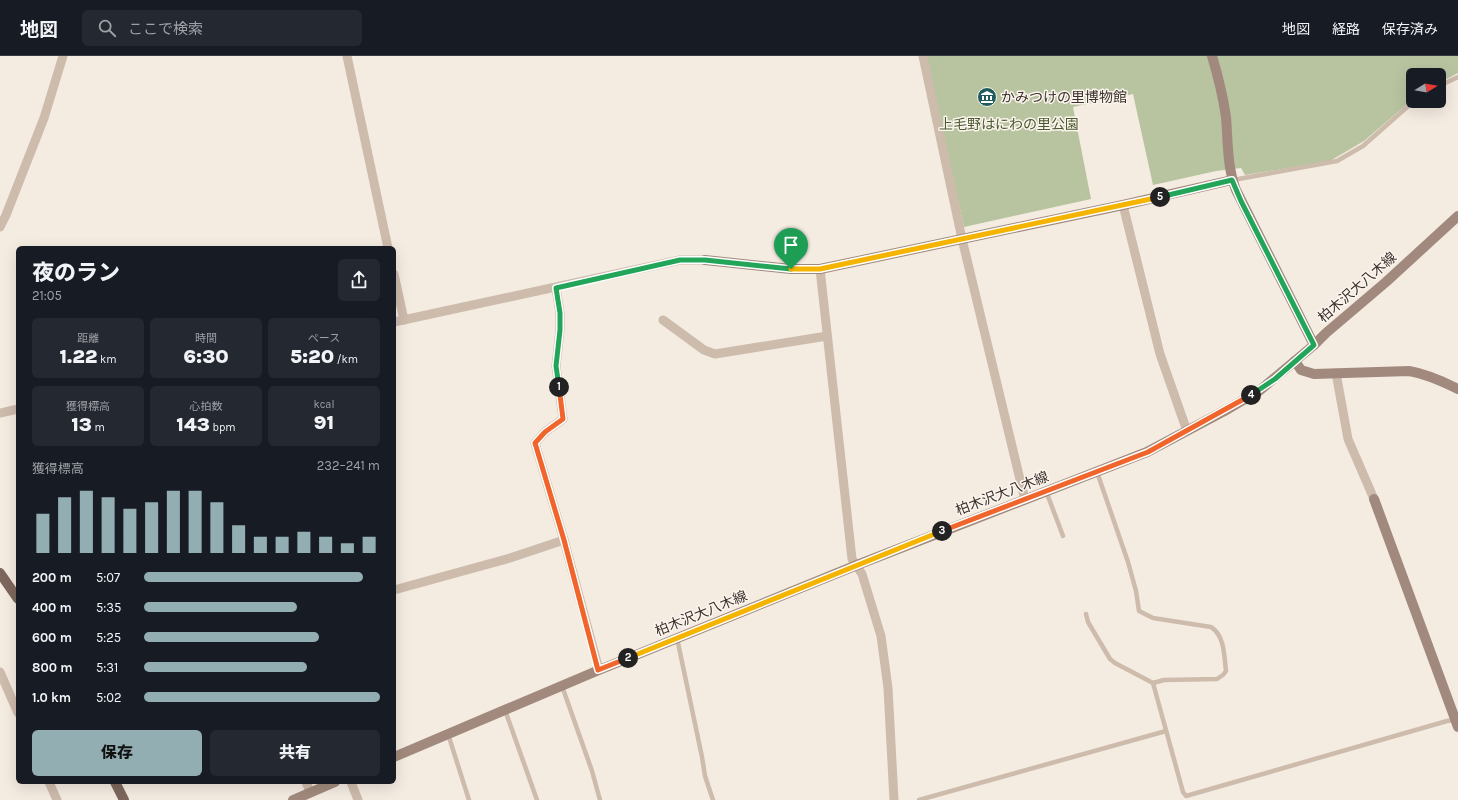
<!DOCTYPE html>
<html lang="ja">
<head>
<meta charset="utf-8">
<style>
  body { margin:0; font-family:Karla,"Noto Sans JP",sans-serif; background:#242831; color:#f1f3f6; height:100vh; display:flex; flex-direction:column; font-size:15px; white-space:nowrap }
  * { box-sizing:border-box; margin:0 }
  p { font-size:13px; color:#9ea1a6 }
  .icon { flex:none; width:22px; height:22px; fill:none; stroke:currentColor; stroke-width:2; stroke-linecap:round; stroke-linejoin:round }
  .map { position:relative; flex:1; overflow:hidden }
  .side { position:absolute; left:16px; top:190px; width:380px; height:538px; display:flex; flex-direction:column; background:#171b24; border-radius:6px; box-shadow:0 4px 16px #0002 }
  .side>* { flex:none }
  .needle { width:26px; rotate:79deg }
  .tools { position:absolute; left:1406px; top:12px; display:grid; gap:8px }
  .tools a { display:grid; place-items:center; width:40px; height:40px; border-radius:6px; background:#171b24; box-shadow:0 4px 16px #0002; font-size:20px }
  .pin { position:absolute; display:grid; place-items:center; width:34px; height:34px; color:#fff; margin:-41px -17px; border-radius:50% 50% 50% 0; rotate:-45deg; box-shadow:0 0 4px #0007 }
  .pin .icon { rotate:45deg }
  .km { position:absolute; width:20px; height:20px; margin:-10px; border-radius:50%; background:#222; color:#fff; font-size:11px; line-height:20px; text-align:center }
  .round { display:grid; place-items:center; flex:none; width:42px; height:42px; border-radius:6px; background:#242831 }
  .head { display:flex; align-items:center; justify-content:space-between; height:68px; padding:0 16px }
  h1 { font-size:22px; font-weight:800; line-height:30px }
  .stats { display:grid; grid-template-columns:repeat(3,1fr); gap:6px; height:68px; padding:4px 16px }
  .stats div { display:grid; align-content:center; border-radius:6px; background:#242831; text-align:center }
  .stats b { font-size:20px; font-weight:800 }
  .stats small { font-size:11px; font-weight:400 }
  .stats p { font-size:11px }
  .chart { height:112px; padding:8px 16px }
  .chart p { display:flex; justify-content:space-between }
  .chart svg { width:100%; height:72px; margin-top:4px; stroke:#92aeb2; stroke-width:6 }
  .primary-button { display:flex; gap:8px; margin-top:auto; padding:8px 16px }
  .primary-button a { flex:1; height:46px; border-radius:6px; background:#92aeb2; color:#111; font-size:16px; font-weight:800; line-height:46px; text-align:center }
  .primary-button a+a { background:#242831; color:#f1f3f6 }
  ul { padding:0 16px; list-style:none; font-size:13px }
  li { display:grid; grid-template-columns:64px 48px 1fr; align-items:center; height:30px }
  li i { height:10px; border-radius:5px; background:#92aeb2 }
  header { display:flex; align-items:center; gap:24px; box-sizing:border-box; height:56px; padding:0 20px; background:#171b24; border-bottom:1px solid #363941 }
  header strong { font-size:19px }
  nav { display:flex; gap:22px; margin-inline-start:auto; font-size:14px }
  .search { width:280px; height:36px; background:#242831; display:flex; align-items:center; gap:10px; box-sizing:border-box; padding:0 14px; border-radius:6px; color:#9ea1a6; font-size:15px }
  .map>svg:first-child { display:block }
  .green { fill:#b8c4a0 }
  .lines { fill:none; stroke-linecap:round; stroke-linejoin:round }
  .lane { stroke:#cdbbac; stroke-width:4.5 }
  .street { stroke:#cdbbac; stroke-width:9 }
  .secondary { stroke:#a18a7d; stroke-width:10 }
  .primary { stroke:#7d675c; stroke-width:10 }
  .split-1-casing { stroke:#fff; stroke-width:8 }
  .split-2-casing { stroke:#fff; stroke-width:8 }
  .split-3-casing { stroke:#fff; stroke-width:8 }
  .split-4-casing { stroke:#fff; stroke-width:8 }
  .split-5-casing { stroke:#fff; stroke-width:8 }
  .split-6-casing { stroke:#fff; stroke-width:8 }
  .split-1 { stroke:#22a559; stroke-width:5 }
  .split-2 { stroke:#f0652b; stroke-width:5 }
  .split-3 { stroke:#f5b400; stroke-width:5 }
  .split-4 { stroke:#f0652b; stroke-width:5 }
  .split-5 { stroke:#22a559; stroke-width:5 }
  .split-6 { stroke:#f5b400; stroke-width:5 }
  .labels { text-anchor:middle; stroke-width:3; stroke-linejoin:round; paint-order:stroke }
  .poi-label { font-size:14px; fill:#3b302b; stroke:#fbf5ee; text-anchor:start }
  .park-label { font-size:14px; fill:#4a5a2e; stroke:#fbf5ee }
  .street-label { font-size:14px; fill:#3b302b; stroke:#fbf5ee }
</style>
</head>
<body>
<header>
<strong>地図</strong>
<div class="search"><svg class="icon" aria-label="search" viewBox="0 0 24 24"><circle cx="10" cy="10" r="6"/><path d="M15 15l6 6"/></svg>ここで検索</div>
<nav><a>地図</a><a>経路</a><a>保存済み</a></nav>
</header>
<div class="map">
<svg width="1458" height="744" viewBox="0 0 1458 744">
  <rect width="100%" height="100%" fill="#f4ebe1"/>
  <path class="green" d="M926,0H1458V17L1439,27V19H1413V43L1364,85L1330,105L1245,119L1241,112L1216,115L1153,129L1133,38L1073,51L1091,143L964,171Z"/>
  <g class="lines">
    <g class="lane">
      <path d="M1439,30L1458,21"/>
      <path d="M1233,124L1337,105L1363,90L1414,45"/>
      <path d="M1046,435L1063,480"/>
      <path d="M1086,558L1088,566L1110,603L1115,607L1153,627L1164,624L1217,623L1223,619L1226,615C1224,600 1225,580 1211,571L1153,562L1139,555L1136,535L1128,506L1097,416"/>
      <path d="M677,582L702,701L705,720L713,744"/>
      <path d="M1153,627L1183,736L1186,740L1447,665L1456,664"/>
      <path d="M562,630L592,715L600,744"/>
      <path d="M505,654L537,744"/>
      <path d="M448,678L469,744"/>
      <path d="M919,744L1166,675"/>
    </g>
    <g class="street">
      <path d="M347,0L388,192"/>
      <path d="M923,0L962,183L1025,444"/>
      <path d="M1123,149L1160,298L1187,375"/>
      <path d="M0,171L6,159L44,62L63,0"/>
      <path d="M820,213L852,503L862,518L881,580L888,632L894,744"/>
      <path d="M394,218L404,264"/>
      <path d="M556,232L560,257V274L556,310L563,363L545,376L535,387L564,484L599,614"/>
      <path d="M663,264L704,294L715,298L827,280"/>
      <path d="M394,266L680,204H705"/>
      <path d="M1336,317L1348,383L1374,443"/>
      <path d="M0,357L18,353"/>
      <path d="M394,534L510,502L564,484"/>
      <path d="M0,616L18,657"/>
      <path d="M49,726L57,744"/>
      <path d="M306,726L310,736"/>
      <path d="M351,726L358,744"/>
    </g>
    <g class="secondary">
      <path d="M1212,0C1218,20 1223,40 1226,61C1228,85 1227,111 1236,134L1314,289"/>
      <path d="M705,204L791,213H820L1123,149L1232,124"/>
      <path d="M1295,305L1301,314L1314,318L1409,315C1427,318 1442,325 1458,333"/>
      <path d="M1374,443L1458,671"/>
      <path d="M394,701L599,614L857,509L1147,396L1228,353L1259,335L1314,289L1326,277L1386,226L1458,160"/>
      <path d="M293,744L335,726"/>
    </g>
    <g class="primary">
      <path d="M0,517L18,543"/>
      <path d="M115,726L124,744"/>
    </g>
  </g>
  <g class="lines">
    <g class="split-1-casing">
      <path id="split-1" d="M559,331L556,310L560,274V257L556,232L680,204H705L791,213"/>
    </g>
    <g class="split-2-casing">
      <path id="split-2" d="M559,331L563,363L545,376L535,387L564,484L598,614L628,602"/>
    </g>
    <g class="split-3-casing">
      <path id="split-3" d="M628,602L942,475"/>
    </g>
    <g class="split-4-casing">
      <path id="split-4" d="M942,475L1148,396L1251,339"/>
    </g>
    <g class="split-5-casing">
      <path id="split-5" d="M1160,141L1232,124L1241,145L1314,289L1275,323L1251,339"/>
    </g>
    <g class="split-6-casing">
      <path id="split-6" d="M791,213H820L1160,141"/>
    </g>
    <use href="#split-1" class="split-1"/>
    <use href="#split-2" class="split-2"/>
    <use href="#split-3" class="split-3"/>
    <use href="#split-4" class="split-4"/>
    <use href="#split-5" class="split-5"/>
    <use href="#split-6" class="split-6"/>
  </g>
  <defs>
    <g id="museum-disc" transform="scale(1)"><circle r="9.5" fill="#1f5a5e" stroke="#fbf5ee"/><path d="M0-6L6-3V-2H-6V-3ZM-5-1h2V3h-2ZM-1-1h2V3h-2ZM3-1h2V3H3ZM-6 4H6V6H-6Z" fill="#fff"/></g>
  </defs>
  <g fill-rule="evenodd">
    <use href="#museum-disc" x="987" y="41"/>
  </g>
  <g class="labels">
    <g class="poi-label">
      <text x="1001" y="46">かみつけの里博物館</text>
    </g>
    <g class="park-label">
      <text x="1009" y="73">上毛野はにわの里公園</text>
    </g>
    <g class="street-label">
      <text transform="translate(1357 231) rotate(-41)" y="5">柏木沢大八木線</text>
      <text transform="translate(1002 437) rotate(-21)" y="5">柏木沢大八木線</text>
      <text transform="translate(701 557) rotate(-22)" y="5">柏木沢大八木線</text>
    </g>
  </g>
</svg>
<div class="tools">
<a><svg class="needle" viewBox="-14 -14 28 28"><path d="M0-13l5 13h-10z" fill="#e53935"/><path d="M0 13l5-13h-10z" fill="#9ea1a6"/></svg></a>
</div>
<div class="pin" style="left:791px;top:213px;background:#1e9e55"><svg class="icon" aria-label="arrive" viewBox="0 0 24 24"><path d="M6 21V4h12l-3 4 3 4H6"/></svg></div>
<b class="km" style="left:559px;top:331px">1</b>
<b class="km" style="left:628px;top:602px">2</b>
<b class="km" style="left:942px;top:475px">3</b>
<b class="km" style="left:1251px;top:339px">4</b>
<b class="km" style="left:1160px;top:141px">5</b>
<section class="side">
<div class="head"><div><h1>夜のラン</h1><p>21:05</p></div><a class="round"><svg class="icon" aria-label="share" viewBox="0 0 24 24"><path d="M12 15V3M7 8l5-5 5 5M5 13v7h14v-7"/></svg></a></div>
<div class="stats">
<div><p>距離</p><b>1.22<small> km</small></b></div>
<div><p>時間</p><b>6:30</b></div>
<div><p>ペース</p><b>5:20<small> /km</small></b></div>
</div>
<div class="stats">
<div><p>獲得標高</p><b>13<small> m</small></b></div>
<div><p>心拍数</p><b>143<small> bpm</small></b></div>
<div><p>kcal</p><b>91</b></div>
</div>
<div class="chart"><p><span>獲得標高</span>232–241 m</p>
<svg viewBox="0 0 160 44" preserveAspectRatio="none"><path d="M5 44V20M15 44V10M25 44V6M35 44V10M45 44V17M55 44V13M65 44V6M75 44V6M85 44V13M95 44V27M105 44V34M115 44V34M125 44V31M135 44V34M145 44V38M155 44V34"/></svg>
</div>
<ul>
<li><b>200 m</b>5:07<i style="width:93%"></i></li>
<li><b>400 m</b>5:35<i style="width:65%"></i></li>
<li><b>600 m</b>5:25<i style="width:74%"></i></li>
<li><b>800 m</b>5:31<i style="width:69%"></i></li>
<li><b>1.0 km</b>5:02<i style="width:100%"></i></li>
</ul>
<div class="primary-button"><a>保存</a><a>共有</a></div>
</section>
</div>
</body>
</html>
